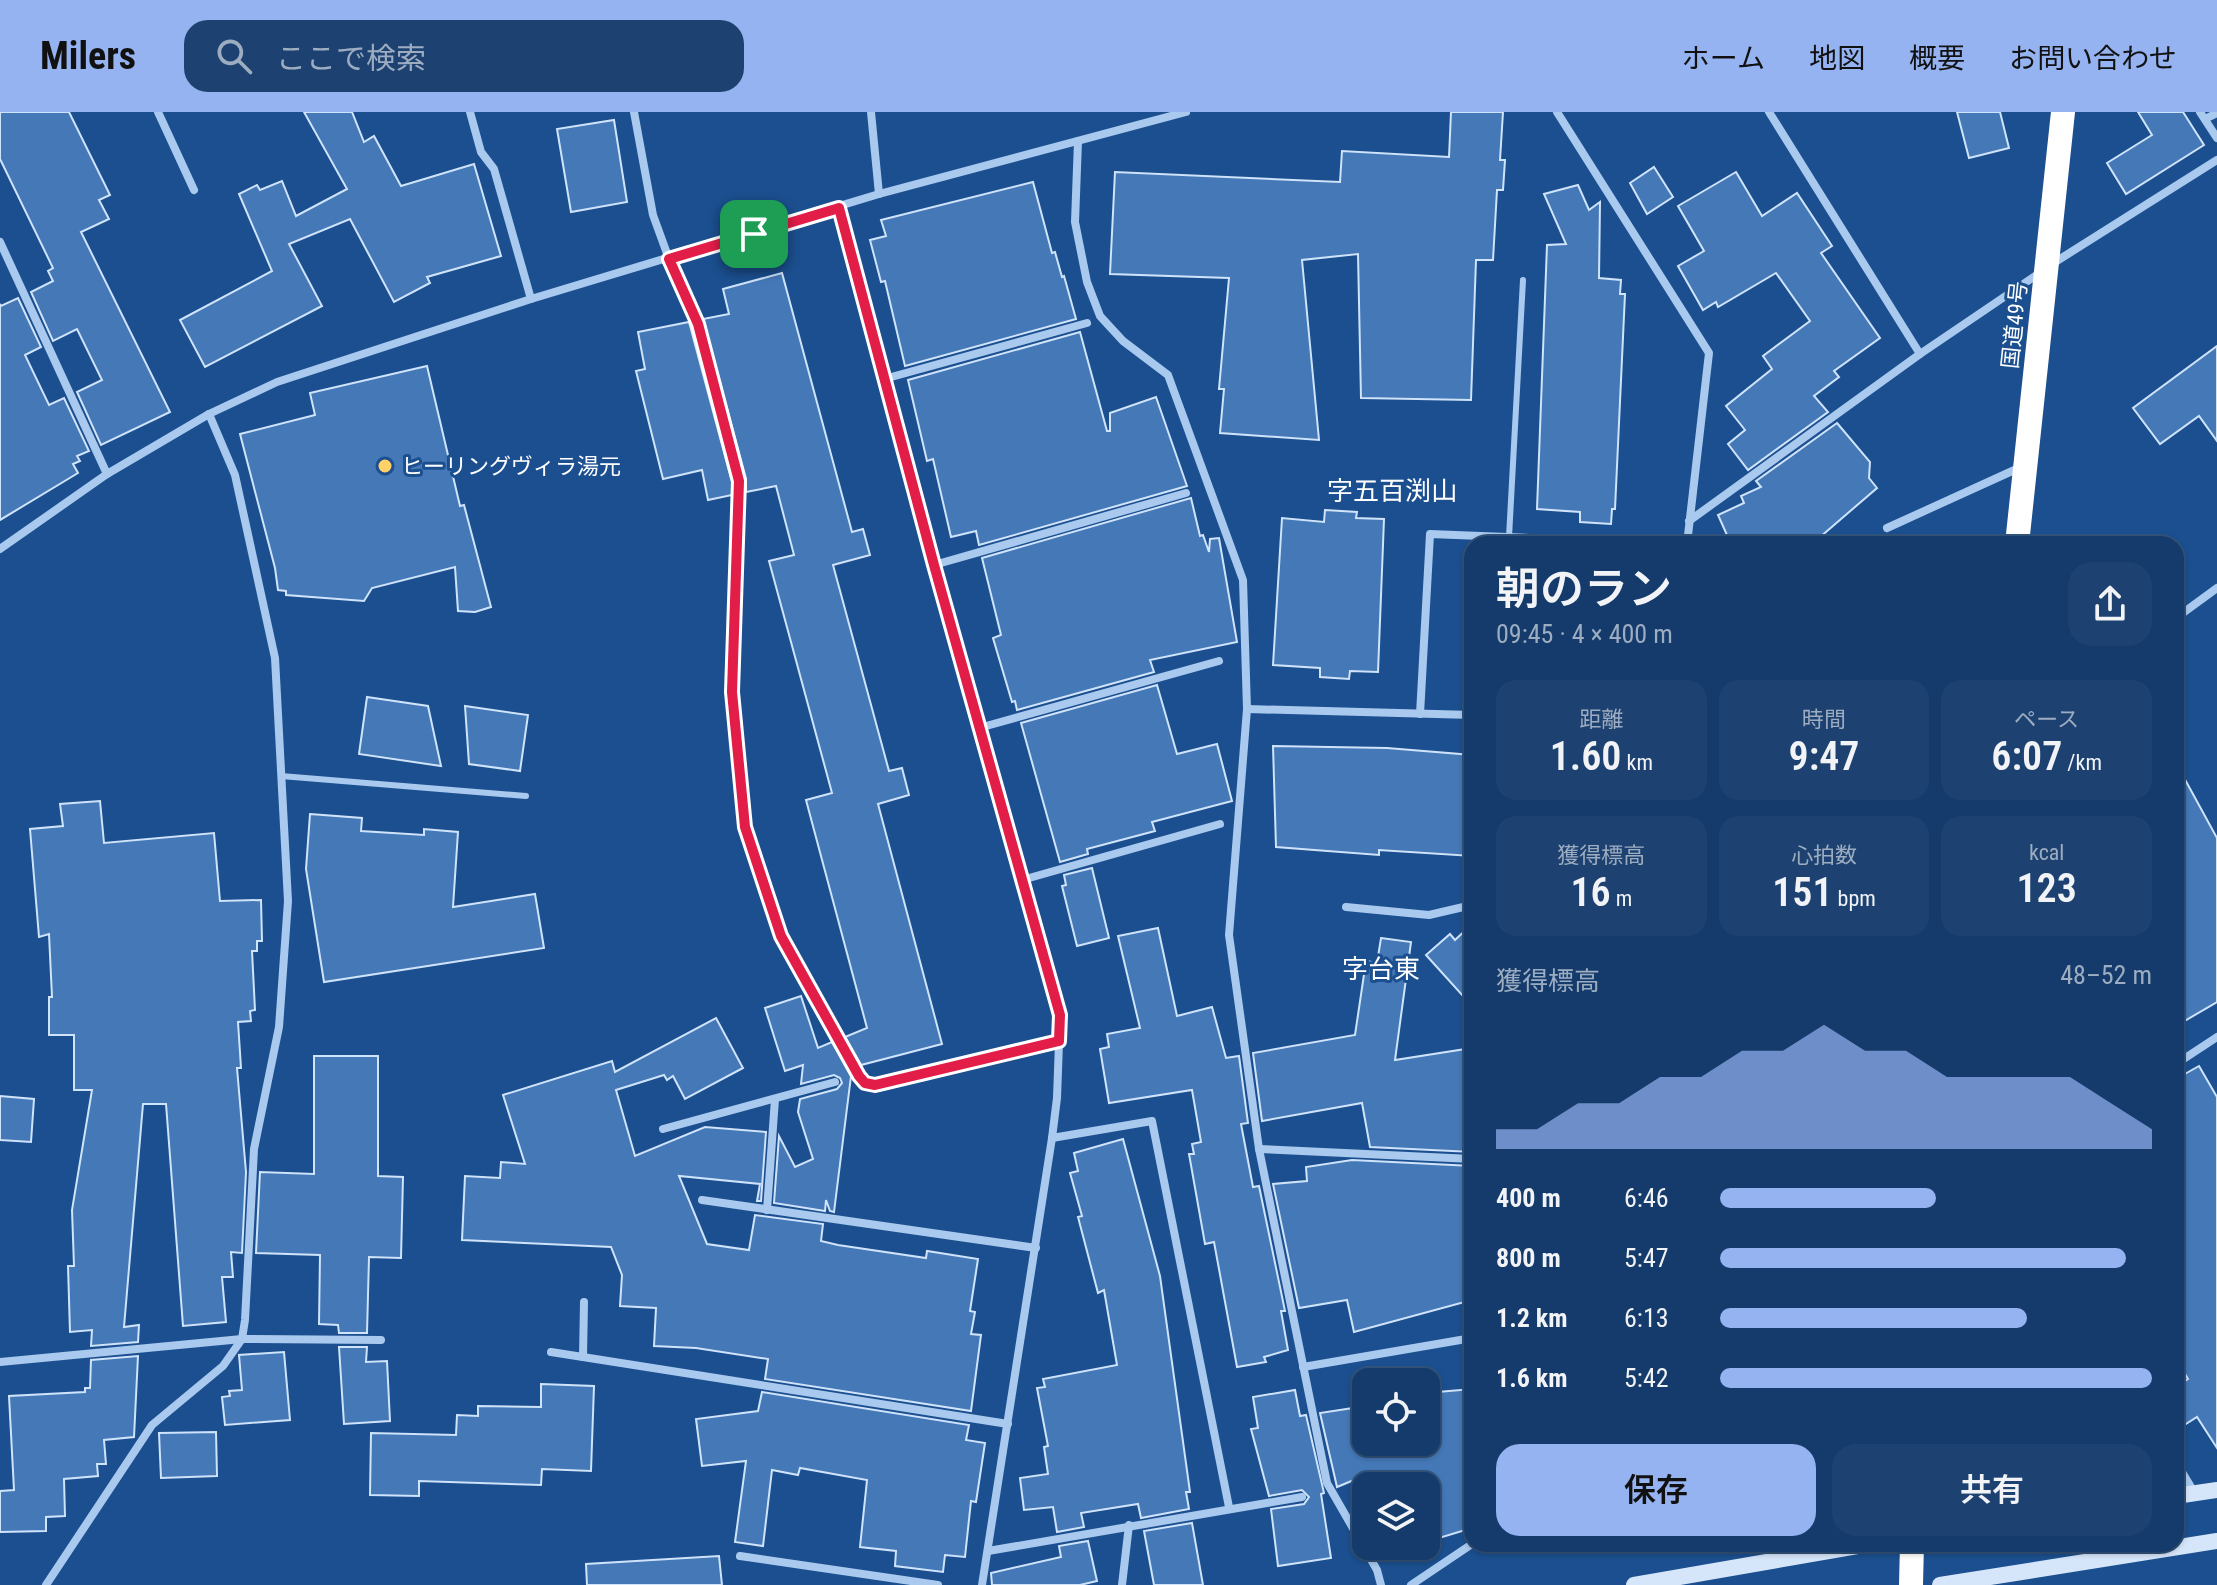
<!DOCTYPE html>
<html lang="ja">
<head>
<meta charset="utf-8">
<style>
  body { margin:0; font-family:"Roboto Condensed","Noto Sans JP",sans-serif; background:#1d4271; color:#f1f3f6; height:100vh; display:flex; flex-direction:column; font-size:30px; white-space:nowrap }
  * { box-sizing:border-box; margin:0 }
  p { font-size:26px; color:#9dadc1 }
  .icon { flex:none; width:44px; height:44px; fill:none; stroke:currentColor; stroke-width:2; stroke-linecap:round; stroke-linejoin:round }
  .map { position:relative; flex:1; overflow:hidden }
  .panel { position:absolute; left:1464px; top:424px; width:720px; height:1016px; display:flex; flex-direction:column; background:#143b6b; border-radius:24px; box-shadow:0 2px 6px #0004,0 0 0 2px #33557e }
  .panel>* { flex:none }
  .fabs { position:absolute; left:1352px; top:1256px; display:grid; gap:16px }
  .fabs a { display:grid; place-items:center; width:88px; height:88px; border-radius:16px; background:#143b6b; box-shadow:0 2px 6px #0004,0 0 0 2px #33557e; font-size:40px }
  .pin { position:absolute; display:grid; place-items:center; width:68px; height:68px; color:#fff; margin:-34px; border-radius:16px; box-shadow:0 4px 12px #0006 }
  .round { display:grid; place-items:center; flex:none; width:84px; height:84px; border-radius:24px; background:#1d4271 }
  .headline { display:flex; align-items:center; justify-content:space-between; height:136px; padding:0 32px }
  h1 { font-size:44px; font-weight:600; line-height:60px }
  .stats { display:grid; grid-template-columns:repeat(3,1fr); gap:12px; height:136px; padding:8px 32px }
  .stats div { display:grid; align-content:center; border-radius:20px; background:#1d4271; text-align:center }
  .stats b { font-size:40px; font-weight:600 }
  .stats small { font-size:22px; font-weight:400 }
  .stats p { font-size:22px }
  .chart { height:224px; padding:16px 32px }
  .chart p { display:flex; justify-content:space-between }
  .chart svg { width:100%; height:144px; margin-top:8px; fill:#95b2f1; opacity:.7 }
  .button { display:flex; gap:16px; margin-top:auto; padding:16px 32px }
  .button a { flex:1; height:92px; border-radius:24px; background:#95b2f1; color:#111; font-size:32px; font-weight:600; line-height:92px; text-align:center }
  .button a+a { background:#1d4271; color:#f1f3f6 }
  ul { padding:0 32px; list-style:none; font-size:26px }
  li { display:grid; grid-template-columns:128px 96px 1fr; align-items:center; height:60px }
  li i { height:20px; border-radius:10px; background:#95b2f1 }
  header { display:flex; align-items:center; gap:48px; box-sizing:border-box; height:112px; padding:0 40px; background:#95b2f1; color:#111 }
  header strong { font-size:38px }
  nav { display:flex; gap:44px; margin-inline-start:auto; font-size:28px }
  .search { width:560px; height:72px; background:#1d4271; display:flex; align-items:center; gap:20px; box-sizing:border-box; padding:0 28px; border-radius:24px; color:#9dadc1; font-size:30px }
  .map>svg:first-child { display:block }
  .building { fill:#4478b7; stroke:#cfe3fa; stroke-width:2 }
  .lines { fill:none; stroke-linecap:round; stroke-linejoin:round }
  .lane { stroke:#a9c9ee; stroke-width:6 }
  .street { stroke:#a9c9ee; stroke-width:8 }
  .secondary { stroke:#d6e6fa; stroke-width:16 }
  .highway { stroke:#fff; stroke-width:24 }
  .route-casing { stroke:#fff; stroke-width:16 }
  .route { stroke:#e11d48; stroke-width:10 }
  .poi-dot { fill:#ffd166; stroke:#1b4f8f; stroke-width:3 }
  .labels { text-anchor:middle; stroke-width:6; stroke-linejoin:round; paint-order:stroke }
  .street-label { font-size:22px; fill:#fff; stroke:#1b4f8f }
  .poi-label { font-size:22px; fill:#fff; stroke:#1b4f8f; text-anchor:start }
  .quarter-label { font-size:26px; fill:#fff; stroke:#1b4f8f }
</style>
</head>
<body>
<header>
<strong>Milers</strong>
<div class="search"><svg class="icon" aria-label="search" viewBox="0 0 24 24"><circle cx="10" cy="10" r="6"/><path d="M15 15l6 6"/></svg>ここで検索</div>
<nav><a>ホーム</a><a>地図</a><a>概要</a><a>お問い合わせ</a></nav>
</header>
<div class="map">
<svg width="2217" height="1473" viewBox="0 0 2217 1473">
  <rect width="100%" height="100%" fill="#1b4f8f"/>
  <g class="building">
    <path d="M0,0H69L110,83L99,88L109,107L81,120L170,300L101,333L77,280L102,268L77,217L53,229L31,180L53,169L48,159L53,156L0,47Z"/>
    <path d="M304,0H352L364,30L374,24L401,74L474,52L501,144L427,165L430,171L394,190L350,107L289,132L322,194L205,255L180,208L272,159L239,82L257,73L260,78L282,69L296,104L347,77Z"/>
    <path d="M1451,0H1503L1500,48H1505L1503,78H1497L1493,148H1476L1471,288L1361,286L1358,142L1302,148L1319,328L1220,321L1224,277H1219L1229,166L1110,162L1115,60L1340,70L1342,39L1449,45Z"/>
    <path d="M1957,0H2000L2009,36L1969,46Z"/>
    <path d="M2138,0H2183L2204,33L2126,82L2107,51L2152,23Z"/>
    <path d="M614,8L627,90L571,100L557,17Z"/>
    <path d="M1654,55L1673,85L1647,102L1630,71Z"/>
    <path d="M1736,60L1762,104L1797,81L1832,134L1821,141L1880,226L1834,259L1839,265L1814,284L1828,300L1748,358L1728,332L1745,318L1726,294L1772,257L1763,244L1810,209L1776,161L1718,195L1716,190L1703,198L1678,154L1704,139L1678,94Z"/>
    <path d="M1033,70L1052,141L1055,140L1062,165L1064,164L1076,207L905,254L885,169L881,170L870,128L886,124L881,108Z"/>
    <path d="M1578,73L1589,98L1600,90L1599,166L1621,168L1620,182H1625L1615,397H1612L1611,412L1580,410V400L1537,397L1547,133L1566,132L1544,82Z"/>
    <path d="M782,161L852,420L863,417L870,443L833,453L889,659L902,656L909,683L878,692L942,932L861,953L845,925L867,916L806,688L832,681L769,449L794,443L776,374L746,380V367L703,207L729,202L723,177Z"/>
    <path d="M18,186L41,235L25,243L49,293L64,286L89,339L77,344L80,349L73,352L78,361L0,408V192L1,194Z"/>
    <path d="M689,210L732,370V383L708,388L702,358L663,367L636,259L645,257L638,220Z"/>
    <path d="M1080,220L1107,319H1110V301L1156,285L1187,374L979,433L976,419L951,425L933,347L927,349L908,268Z"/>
    <path d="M2217,234V329L2199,304L2160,332L2133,296Z"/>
    <path d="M427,254L460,394L464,393L491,495L475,500L458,499L455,455L372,476L364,489L286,483V479L278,478L275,456L240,322L315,303L310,281Z"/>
    <path d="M1837,311L1870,350L1869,366L1877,376L1812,432H1731L1718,403L1744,391L1741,384L1761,375L1756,369Z"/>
    <path d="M1191,386L1200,424L1203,423L1209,440L1210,427L1219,426L1237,530L1150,548L1154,560L1017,598L1015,589L1012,590L993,526L1001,523L982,446Z"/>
    <path d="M1325,398L1357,400L1356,406L1384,407L1378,560L1350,559L1349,567L1320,565V556L1273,553L1282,406L1324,410Z"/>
    <path d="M1157,573L1177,642L1217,632L1232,689L1152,710L1155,719L1087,737L1088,742L1060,750L1021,611Z"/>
    <path d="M367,585L428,594L441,654L359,642Z"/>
    <path d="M465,594L528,603L520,659L469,652Z"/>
    <path d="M1273,634L1387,636L1472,643V744L1379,738V743L1276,735Z"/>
    <path d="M2176,651L2217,726V890L2176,914Z"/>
    <path d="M100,689L104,731L214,721L220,789L261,788L262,829H257V839H252L255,898L250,899L251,909L238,910L241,956H237L246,1060L242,1141L231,1140L233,1165H222L226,1210L183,1214L166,992H143L124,1215L139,1213L138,1230L91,1234L92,1218L70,1220L68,1154H74L72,1098L92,978H74V923H49V885H52L49,822L39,825L30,717L63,714L60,692Z"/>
    <path d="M310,702L362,706L361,719L424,723V717L458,720L453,795L535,782L544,836L324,870L306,757Z"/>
    <path d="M1092,756L1109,826L1077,834L1062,774L1066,773L1064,763Z"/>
    <path d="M1472,812V894L1426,843L1450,822L1455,828Z"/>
    <path d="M1158,816L1177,904L1212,895L1226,946L1239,944L1248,1011L1241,1012L1253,1075L1259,1074L1285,1199H1281L1288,1238L1264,1245L1266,1250L1237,1255L1214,1130L1205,1132L1189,1042H1194L1192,1032L1201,1030L1192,978L1109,991L1100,937L1109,935L1107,922L1140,916L1118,824Z"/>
    <path d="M1381,826L1411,830L1395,948L1472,936V1040L1370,1035L1362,991L1262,1009L1253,941L1355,923L1366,849L1377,851Z"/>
    <path d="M801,884L818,936L832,930L851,964L834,1100L830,1099L826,1088L825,1099L774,1091L779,1024L795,1055L813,1047L798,1000L800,987L837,977L842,971L840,966L834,963L801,972L803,953L785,959L765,896Z"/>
    <path d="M716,906L743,956L685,987L673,964L667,968L664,963L616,978L635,1044L705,1015L766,1020L761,1089H757L760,1072L679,1064L707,1132L749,1138L755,1103L823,1112L821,1129L838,1133L926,1146L927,1139L978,1147L970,1199L975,1200L971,1222L981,1223L971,1299L765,1267L768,1247L696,1236L654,1234L656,1196L620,1194L622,1163L611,1135L462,1128L465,1064L500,1066L501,1050L525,1052L503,983L612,949L615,960Z"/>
    <path d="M314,944H378V1064L403,1065L401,1146L369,1145L367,1221H339L338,1213L319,1212L320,1143L256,1141L260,1060L314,1062Z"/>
    <path d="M2199,954L2217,985V1336L2197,1305L2186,1312L2176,1297V1275L2188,1267L2176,1247V967Z"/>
    <path d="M0,984L34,987L31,1030L0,1028Z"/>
    <path d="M1123,1027L1160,1164L1190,1380H1186L1189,1397L1141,1406L1138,1392L1081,1401L1084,1415L1057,1420L1053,1395L1024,1398L1020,1366L1048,1362L1044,1335L1048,1334L1037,1276L1045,1275L1043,1267L1117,1253L1104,1178L1098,1181L1078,1105L1082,1104L1070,1061L1078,1059L1074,1041Z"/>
    <path d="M1352,1048L1472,1054V1188L1354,1220L1347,1188L1299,1196L1273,1072L1307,1069L1306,1055Z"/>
    <path d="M339,1235H367L366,1250L387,1249L390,1309L344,1312Z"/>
    <path d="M284,1240L290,1308L225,1313L222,1285L230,1284L229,1279L242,1278L239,1243Z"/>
    <path d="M138,1244L134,1325L104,1328L106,1352H97L98,1364L64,1367L65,1404L46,1405V1419L0,1420V1379L14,1378L9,1284L85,1280V1276H90L91,1248Z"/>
    <path d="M541,1272L594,1274L591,1359L542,1357L541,1373L419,1369V1384L370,1383L371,1321L456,1323L457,1303L478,1304V1294L541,1295Z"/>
    <path d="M1472,1277V1416L1426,1430V1374H1372L1366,1359V1363L1337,1375L1320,1301L1366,1294V1341L1394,1330H1426V1281Z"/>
    <path d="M1295,1278L1300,1304L1306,1303L1324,1381L1321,1382L1331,1446L1278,1454L1271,1397L1304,1392L1309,1385L1302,1378L1269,1384L1251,1317L1258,1316L1253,1285Z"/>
    <path d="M762,1280L969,1313L966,1328L985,1331L976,1390L971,1389L965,1445L945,1443L943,1460L895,1454L896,1439L860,1435L867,1368L800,1356L798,1363L772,1358L763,1434L735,1430L746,1349L702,1354L696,1307L758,1299Z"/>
    <path d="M216,1320L217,1364L161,1366L159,1321Z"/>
    <path d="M1192,1411L1203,1473H1154L1144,1419Z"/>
    <path d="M1088,1429L1097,1469L1080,1473H992L991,1461L1061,1445L1059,1434Z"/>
    <path d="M719,1444L722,1473H587L586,1452Z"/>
  </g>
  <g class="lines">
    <g class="lane">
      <path d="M1509,425L1523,168"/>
      <path d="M281,664L526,684"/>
    </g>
    <g class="street">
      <path d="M158,0L194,78"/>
      <path d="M470,0L481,40L494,57L531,187"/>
      <path d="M634,0L653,103L669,147L698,212L739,369L732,580L745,715L781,824L859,964L870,973L1059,929"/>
      <path d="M871,0L879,82"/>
      <path d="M1557,0L1709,241L1687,432"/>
      <path d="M1769,0L1920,242L2041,160"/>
      <path d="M2200,0L2217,26"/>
      <path d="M2205,7L2217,1"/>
      <path d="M1078,29L1075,110L1087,170L1100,204L1123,229L1168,263L1243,468L1247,597L1229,823L1259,1037L1327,1371L1377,1458L1381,1473"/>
      <path d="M839,96L934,453L1060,903L1057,986L1052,1026L982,1473"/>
      <path d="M0,130L107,362"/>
      <path d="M2052,152L2217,48"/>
      <path d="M884,267L1087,211"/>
      <path d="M1689,409L1920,242"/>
      <path d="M1887,416L2021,355"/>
      <path d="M0,437L107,362L209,302L277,270L531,187L879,82L1186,0"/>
      <path d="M934,453L1186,381"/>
      <path d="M2176,506L2217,476"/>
      <path d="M1247,597L1472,603"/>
      <path d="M1420,602L1430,422L1683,432"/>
      <path d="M979,616L1219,549"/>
      <path d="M1022,768L1220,712"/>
      <path d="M1346,795L1429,803L1472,793"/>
      <path d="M2176,952L2217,925"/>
      <path d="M663,1017L835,970"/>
      <path d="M1052,1026L1152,1009L1229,1395"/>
      <path d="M1259,1037L1472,1047"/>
      <path d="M702,1088L1036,1136"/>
      <path d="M767,1098L775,987"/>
      <path d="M551,1240L1008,1312"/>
      <path d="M583,1245L584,1190"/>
      <path d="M0,1250L242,1227L381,1228"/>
      <path d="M1303,1255L1472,1226"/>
      <path d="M2176,1350L2194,1380"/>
      <path d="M988,1439L1302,1385"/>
      <path d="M740,1444L938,1473"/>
      <path d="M46,1473L152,1313L223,1254L242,1227L245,1208L254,1037L279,915L288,789L275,546L235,363L209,302"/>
      <path d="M1122,1473L1129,1413"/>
      <path d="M1411,1473L1472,1432"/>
    </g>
    <g class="secondary">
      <path d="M2176,1384L2217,1378"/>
      <path d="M1634,1473L1869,1432"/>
      <path d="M1940,1473L2217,1429"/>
    </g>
    <g class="highway">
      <path d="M2017,432L2063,0"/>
      <path d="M1911,1473L1912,1432"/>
    </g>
  </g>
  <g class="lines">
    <g class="route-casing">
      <path id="route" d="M839,96L934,453L1060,903L1059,929L875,973L865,971L859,964L781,824L745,715L732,580L739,369L698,212L669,147Z"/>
    </g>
    <use href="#route" class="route"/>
  </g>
  <circle class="poi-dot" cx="385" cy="354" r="8"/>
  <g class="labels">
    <g class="street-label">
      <text transform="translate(2014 213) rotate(-84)" y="8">国道49号</text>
    </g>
    <g class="poi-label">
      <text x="401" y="362">ヒーリングヴィラ湯元</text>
    </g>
    <g class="quarter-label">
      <text x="1392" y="388">字五百渕山</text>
      <text x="1381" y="866">字台東</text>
    </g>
  </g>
</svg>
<div class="fabs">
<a><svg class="icon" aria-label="locate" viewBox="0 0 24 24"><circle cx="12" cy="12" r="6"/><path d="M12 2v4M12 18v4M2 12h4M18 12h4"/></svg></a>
<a><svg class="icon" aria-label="layers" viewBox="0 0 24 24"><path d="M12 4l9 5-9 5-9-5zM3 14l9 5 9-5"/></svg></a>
</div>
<div class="pin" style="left:754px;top:122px;background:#1e9e55"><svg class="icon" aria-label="arrive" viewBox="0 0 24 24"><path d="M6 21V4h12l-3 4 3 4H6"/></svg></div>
<section class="panel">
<div class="headline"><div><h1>朝のラン</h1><p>09:45 · 4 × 400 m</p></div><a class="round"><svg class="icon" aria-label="share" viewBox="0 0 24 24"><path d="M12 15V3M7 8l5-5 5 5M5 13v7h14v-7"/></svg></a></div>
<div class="stats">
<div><p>距離</p><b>1.60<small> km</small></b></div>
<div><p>時間</p><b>9:47</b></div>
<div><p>ペース</p><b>6:07<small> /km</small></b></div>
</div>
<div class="stats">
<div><p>獲得標高</p><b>16<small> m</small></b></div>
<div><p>心拍数</p><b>151<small> bpm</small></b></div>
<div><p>kcal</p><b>123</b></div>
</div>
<div class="chart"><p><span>獲得標高</span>48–52 m</p>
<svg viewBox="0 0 160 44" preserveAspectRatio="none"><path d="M0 44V38L10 38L20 30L30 30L40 22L50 22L60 14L70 14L80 6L90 14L100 14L110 22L120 22L130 22L140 22L150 30L160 38V44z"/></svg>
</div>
<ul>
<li><b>400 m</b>6:46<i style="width:50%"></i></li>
<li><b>800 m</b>5:47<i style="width:94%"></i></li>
<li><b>1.2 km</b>6:13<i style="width:71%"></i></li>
<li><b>1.6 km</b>5:42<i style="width:100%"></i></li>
</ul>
<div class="button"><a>保存</a><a>共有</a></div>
</section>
</div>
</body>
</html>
